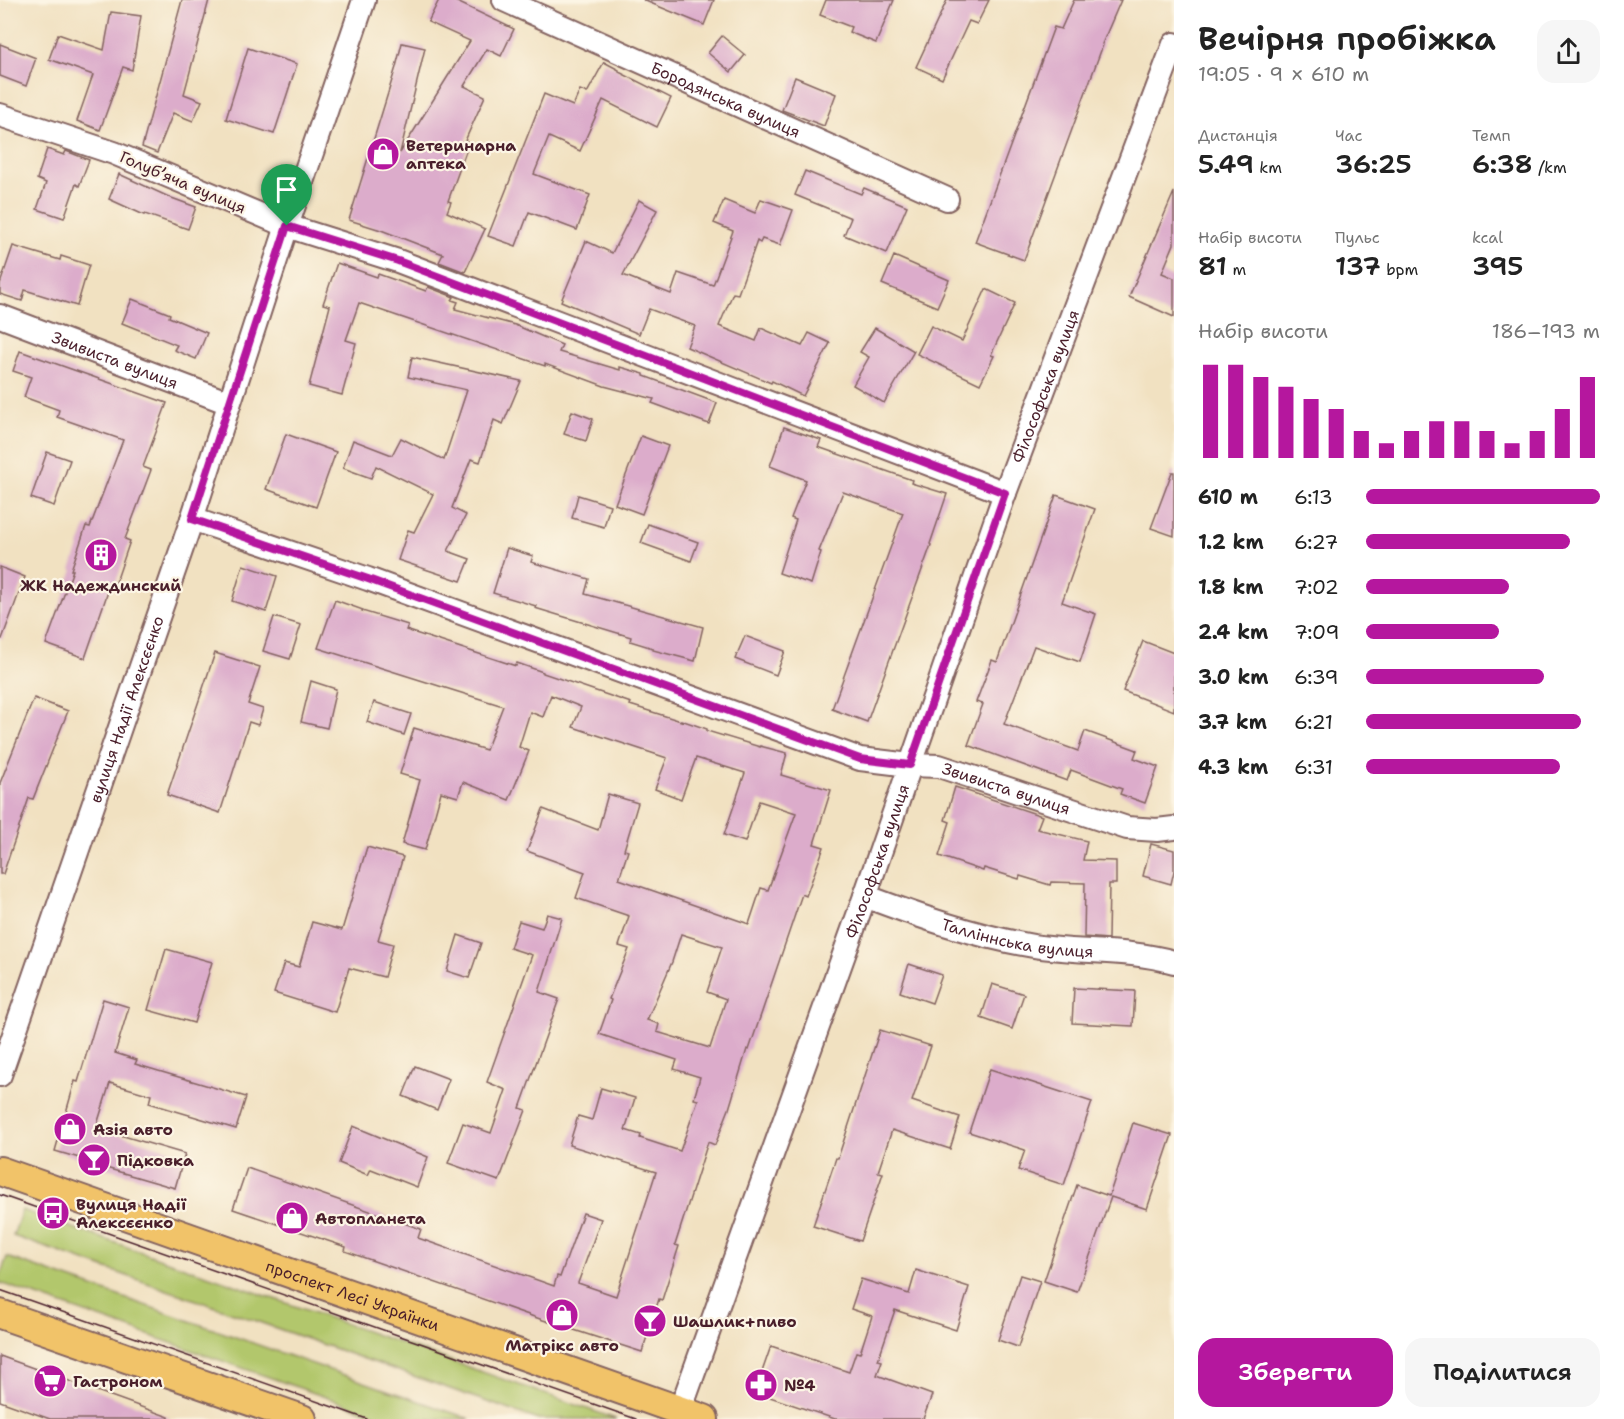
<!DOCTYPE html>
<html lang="uk">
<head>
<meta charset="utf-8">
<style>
  body { margin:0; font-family:"Shantell Sans",sans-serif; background:#f6f6f6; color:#222; height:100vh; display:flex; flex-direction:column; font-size:22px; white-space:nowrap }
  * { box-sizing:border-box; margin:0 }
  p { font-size:20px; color:#767676 }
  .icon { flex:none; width:33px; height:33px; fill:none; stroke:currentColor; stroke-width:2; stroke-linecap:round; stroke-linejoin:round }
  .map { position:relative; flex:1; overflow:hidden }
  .side { display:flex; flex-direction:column; background:#fff; width:450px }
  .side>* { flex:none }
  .pin { position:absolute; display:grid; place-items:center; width:51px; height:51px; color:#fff; margin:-62px -26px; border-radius:50% 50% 50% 0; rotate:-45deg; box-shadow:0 0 6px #0007 }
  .pin .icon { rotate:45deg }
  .round { display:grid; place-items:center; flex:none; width:63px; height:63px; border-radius:18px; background:#f6f6f6 }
  .head { display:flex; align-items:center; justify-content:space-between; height:102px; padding:0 24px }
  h1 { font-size:33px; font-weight:600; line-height:45px }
  .metrics { display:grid; grid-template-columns:repeat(3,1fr); gap:9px; height:102px; padding:6px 24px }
  .metrics div { display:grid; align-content:center }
  .metrics b { font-size:26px; font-weight:600 }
  .metrics small { font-size:16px; font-weight:400 }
  .metrics p { font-size:16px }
  .chart { height:168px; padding:12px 24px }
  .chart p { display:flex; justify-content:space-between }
  .chart svg { width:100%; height:108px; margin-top:6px; stroke:#b5179e; stroke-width:6 }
  .cta { display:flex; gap:12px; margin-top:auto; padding:12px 24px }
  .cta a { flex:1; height:69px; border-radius:18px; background:#b5179e; color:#fff; font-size:24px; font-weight:600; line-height:69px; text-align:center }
  .cta a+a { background:#f6f6f6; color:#222 }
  ul { padding:0 24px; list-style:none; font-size:20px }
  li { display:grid; grid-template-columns:96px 72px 1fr; align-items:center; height:45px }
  li i { height:15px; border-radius:8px; background:#b5179e }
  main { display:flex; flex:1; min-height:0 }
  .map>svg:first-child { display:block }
  .green { fill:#b2c76c; stroke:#7e734c; stroke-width:1.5 }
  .building { fill:#dcaccb; fill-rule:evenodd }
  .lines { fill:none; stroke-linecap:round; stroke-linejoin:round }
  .minor-casing { stroke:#846360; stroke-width:26 }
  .major-casing { stroke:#846360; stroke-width:32 }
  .minor { stroke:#fff; stroke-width:22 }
  .major { stroke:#f1c369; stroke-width:28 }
  .tram { stroke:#4a1f2b; stroke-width:1.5 }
  .route-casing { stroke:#fff; stroke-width:12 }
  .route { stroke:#b5179e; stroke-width:8 }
  .labels { text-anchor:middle; stroke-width:4.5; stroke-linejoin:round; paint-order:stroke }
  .street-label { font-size:16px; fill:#4a1f2b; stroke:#fcf5e5 }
  .poi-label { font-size:16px; font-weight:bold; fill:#4a1f2b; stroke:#fcf5e5; text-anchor:start }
</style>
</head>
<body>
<main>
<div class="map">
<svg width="1174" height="1419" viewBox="0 0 1174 1419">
  <rect width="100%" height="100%" fill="#fcf5e5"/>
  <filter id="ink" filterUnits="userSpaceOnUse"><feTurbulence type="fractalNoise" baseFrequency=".0167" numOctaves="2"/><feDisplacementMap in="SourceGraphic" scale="12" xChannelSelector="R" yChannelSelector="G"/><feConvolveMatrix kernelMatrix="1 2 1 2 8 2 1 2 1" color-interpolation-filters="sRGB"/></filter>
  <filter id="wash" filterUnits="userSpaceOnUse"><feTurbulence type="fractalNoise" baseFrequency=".008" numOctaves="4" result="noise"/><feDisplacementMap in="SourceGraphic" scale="24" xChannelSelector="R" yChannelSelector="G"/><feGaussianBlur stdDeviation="1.35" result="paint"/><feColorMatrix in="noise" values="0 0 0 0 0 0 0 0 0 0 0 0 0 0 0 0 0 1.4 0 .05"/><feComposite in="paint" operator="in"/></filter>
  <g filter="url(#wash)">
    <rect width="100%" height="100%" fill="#f1e1c1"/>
    <g class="green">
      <path d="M22,1210L616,1419H536L13,1236Z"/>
      <path d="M7,1257L470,1419H388L0,1283V1276Z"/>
    </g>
    <g id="blocks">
      <g class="building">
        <path d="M182,0H209L184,94L202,101L193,121L173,113L157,153L142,147Z"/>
        <path d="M439,0H453L514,29L501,56L487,49L464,86L485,96L465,141L469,143L448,201L451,202L447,212L485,229L465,272L439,262L443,254L381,230L349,220L396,67L402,43L425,48L400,153L470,41L428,22Z"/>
        <path d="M643,0H714L704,25Z"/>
        <path d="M826,0H894L876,43L849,32L851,27L820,15Z"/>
        <path d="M947,0H989L977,24L969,21L942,79L916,67Z"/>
        <path d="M1074,0H1121L1102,44L1103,45L1024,260L975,242L1054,27L1061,29Z"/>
        <path d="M111,12L141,16L132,70L123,67L100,130L77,121L93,75L49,59L58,34L104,50Z"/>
        <path d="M722,36L745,55L731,72L708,53Z"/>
        <path d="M0,44L36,58L26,86L0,76Z"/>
        <path d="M248,48L297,64L274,134L226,119Z"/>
        <path d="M604,62L619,70V72L671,98L657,127L603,100L580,151L549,137L534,174L590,195L577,230L529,212L516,246L488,236L544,94L573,106L580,90L587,93Z"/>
        <path d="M795,77L836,94L824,126L782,110Z"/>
        <path d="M47,149L64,155L66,151L89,160L79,186L76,184L64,218L37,209L46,183L37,179Z"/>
        <path d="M805,171L861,194L864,188L907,206L887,253L844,235L851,218L795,195Z"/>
        <path d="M119,174L169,197L196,207L188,229L145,214L144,215L109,199Z"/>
        <path d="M1174,192V244L1162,273L1174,278V317L1129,297Z"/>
        <path d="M761,199L793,210L780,245L762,239L760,243L757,241L738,294L733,293L719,326L756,341L761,328L802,346L809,333L830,343L803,396L772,381L771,383L687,347L695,326L649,309L639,334L561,301L586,241L612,253L639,200L657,210L623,275L671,294L678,273L713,285L733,231L714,223L724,200L755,213Z"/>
        <path d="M13,246L60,260L61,256L89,265L77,306L25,290L22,301L0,294V284Z"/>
        <path d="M894,256L949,280L937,307L882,284Z"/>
        <path d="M337,263L377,277L378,274L426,291L428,287L454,297L452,300L458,302L455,309L515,325L562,345L559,352L620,370V367L644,374V376L717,403L709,424L652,403L654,399L604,386L545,364V366L359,303L346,340L356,343L342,395L309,386L330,306L323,304Z"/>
        <path d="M986,289L1015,303L991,355L994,356L980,384L917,354L931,326L962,341Z"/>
        <path d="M132,299L170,314L169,317L207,333L196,359L174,350L177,345L122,323Z"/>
        <path d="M875,328L914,351L884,403L853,385L869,357L860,352Z"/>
        <path d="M20,351L167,403L143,467L151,470L125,539L130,541L115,585L111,583L85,658L46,644L73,570H71L86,526L90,527L123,440L57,417L59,410L24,397L31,377L13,371Z"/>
        <path d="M412,357L521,381L503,424L494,420L480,462L471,459L452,508L466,515L448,551L470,559L461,581L398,560L408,530L414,532L433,494L376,466L371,478L343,468L353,440L392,455L401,438L444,460L467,390L408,377Z"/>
        <path d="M572,411L593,419L586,441L564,434Z"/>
        <path d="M784,427L821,440L818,447L912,480L911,483L947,494L930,544L931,545L867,722L832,709L903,513L843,492L819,551L821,552L811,584L779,573L796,520L791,518L806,480L770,466Z"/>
        <path d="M286,434L336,452L316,507L266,489Z"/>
        <path d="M641,436L668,446L642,514L615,504Z"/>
        <path d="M47,452L70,460L54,506L31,498Z"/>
        <path d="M1172,472H1174V536L1151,528Z"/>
        <path d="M578,495L610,505L604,527L572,518Z"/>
        <path d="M1056,495L1095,509L1062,602L1096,614L1080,662L1034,646L1004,724L1078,751L1085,731L1137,750L1134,758L1158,767L1145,803L1120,794L1122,789L1071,770L1067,781L968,745L983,704L976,702L992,660L997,662Z"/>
        <path d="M648,524L698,542L691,561L641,543Z"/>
        <path d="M507,548L533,556L531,562L589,579L585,594L703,627L695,661L653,650V648L630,641L631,637L535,608L536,606L493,593Z"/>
        <path d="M243,565L277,576L266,612L232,601Z"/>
        <path d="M0,567L25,577L2,639L0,638Z"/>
        <path d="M335,600L363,610L362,611L408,625L406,630L516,666L517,663L543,672V673L631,703L630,705L681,721V720L707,729V731L760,747V746L787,753L781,775L831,790L814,844L824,847L806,896L802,894L749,1050L747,1049L729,1109L715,1145L708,1142L675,1245L679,1246L662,1300L659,1299L642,1352L543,1320L345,1251L346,1247L233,1209L247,1168L421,1229L418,1238L554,1286L557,1276L560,1277L583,1213L601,1219L578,1283L616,1296L656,1172L569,1145L578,1116L592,1120L601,1088L635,1098L625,1130L641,1135L640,1138L680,1151L698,1100L694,1099L700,1077L674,1069L677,1060L599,1034L611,1000L609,999L629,949L619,946L629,916L576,898L585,872L527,851L543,809L598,830L608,794L638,803L624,850L628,851L619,879L749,924L761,888L768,890L796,813L759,801L745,842L724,835L745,773L696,758L681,799L655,789L667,758L573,727L581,707L551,695L543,717L530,712L519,747L529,751L509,800L463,782L458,797L441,792L425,850L402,844L420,780L400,774L414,728L486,750L503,706L318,648ZM681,934L722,947L707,992L726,999L710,1048L657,1032L659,1024L647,1020L672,962Z"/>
        <path d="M274,617L301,625L290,659L263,651Z"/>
        <path d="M745,636L785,651L776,675L735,659Z"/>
        <path d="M1143,641L1174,653V711L1123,691Z"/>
        <path d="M215,653L260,667L248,704L263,709L258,725L249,722L220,813L167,795Z"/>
        <path d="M311,681L336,689L327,728L301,722Z"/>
        <path d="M34,698L68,711L33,799L29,798L3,874H0V783Z"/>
        <path d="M374,702L411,714L404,735L367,722Z"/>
        <path d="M955,787L1042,816L1037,829L1087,841L1083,860L1116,861V884H1109L1108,939L1084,937L1085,883L1051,882L1050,885L1020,876L1019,879L984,868L983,871L939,856L950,822L945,820Z"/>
        <path d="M1151,844L1174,850V871L1171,884L1143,876Z"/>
        <path d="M367,847L403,857L378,940L393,944L384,977L349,968L335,1012L274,993L284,963L299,967L312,922L342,930Z"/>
        <path d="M547,914L562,918L539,992L559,999L520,1108L526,1110L499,1181L448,1163L463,1123L491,1133L506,1090L487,1082L532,955L510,948L519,921L542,928Z"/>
        <path d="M458,935L481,943L469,978L447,971Z"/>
        <path d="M166,949L212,962L194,1023L148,1010Z"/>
        <path d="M909,964L942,975L932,1003L900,992Z"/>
        <path d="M992,984L1024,994L1012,1029L981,1018Z"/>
        <path d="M1074,988L1135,991L1133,1026L1072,1023Z"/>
        <path d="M103,999L129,1007L115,1053L137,1060L135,1064L246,1097L236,1129L149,1103L151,1095L110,1083L96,1128L185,1154L175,1188L99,1166L100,1164L55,1151L75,1081L78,1082Z"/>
        <path d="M880,1030L931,1046L912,1101L960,1117L950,1149L892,1130L878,1172L883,1173L860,1241L813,1226L836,1158H838Z"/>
        <path d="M415,1066L449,1079L437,1110L403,1096Z"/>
        <path d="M990,1069L1092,1102L1064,1185L1018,1170L1025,1150L969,1132Z"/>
        <path d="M1133,1123L1172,1135L1147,1209L1111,1197L1077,1292L1044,1281L1077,1185L1109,1196Z"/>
        <path d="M353,1126L428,1157L417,1187L371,1169L368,1175L339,1163Z"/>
        <path d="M916,1270L969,1287L956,1330L895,1310L878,1360L882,1361L877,1375L932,1395L923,1419H835L755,1392L771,1346L849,1372L856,1352L860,1353L872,1316L851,1309L861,1279L909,1294Z"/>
        <path d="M1020,1275L1040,1281L1018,1347L998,1340Z"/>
        <path d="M0,1356L169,1417V1419H50L0,1401Z"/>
      </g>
    </g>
  </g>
  <g filter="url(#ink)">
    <use href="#blocks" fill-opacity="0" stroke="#846360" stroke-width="1.5"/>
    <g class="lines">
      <g class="minor-casing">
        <g id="minor">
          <path id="s1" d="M504,0L947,199"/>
          <path d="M0,115L114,153L287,226L398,261L1005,493"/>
          <path id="s2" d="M0,316L229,403"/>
          <path id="s3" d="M192,519L368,579L860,759L910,765L939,766L1127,828L1157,830L1174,828"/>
          <path id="s4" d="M865,896C918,916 972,935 1028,945C1076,954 1126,948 1174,962"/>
          <path id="s5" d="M0,1075L192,519L287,226L364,0"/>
          <path id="s6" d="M680,1411L865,896L1005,493L1174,44"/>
        </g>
      </g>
      <g class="major-casing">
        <g id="major">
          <path id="s7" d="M0,1171L704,1419"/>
          <path d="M0,1314L302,1419"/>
        </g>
      </g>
      <use href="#minor" class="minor"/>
      <use href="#major" class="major"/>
      <g class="tram">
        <path d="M0,1195L636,1419"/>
        <path d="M0,1290L367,1419"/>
      </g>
    </g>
  </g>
  <g class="lines" filter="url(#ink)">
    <g class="route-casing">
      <path id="route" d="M287,226L398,261L1005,493L910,765L860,759L368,579L192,519Z"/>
    </g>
    <use href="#route" class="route"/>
  </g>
  <defs>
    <g id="shop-disc" transform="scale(1.725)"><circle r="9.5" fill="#b5179e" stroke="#fcf5e5"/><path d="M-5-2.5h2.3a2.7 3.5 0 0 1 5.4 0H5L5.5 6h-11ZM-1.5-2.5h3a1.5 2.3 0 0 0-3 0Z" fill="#fff"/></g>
    <g id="building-disc" transform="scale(1.725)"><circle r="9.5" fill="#b5179e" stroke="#fcf5e5"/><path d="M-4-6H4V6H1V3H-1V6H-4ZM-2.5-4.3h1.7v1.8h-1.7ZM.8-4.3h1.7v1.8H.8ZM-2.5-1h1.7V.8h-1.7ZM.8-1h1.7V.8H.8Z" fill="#fff"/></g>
    <g id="bar-disc" transform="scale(1.725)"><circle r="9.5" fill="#b5179e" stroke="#fcf5e5"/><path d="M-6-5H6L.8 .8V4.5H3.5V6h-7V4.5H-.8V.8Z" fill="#fff"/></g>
    <g id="bus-disc" transform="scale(1.725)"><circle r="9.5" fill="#b5179e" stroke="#fcf5e5"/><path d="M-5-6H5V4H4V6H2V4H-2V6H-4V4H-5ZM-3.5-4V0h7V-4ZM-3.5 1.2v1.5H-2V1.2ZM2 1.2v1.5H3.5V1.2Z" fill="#fff"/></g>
    <g id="supermarket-disc" transform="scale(1.725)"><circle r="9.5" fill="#b5179e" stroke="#fcf5e5"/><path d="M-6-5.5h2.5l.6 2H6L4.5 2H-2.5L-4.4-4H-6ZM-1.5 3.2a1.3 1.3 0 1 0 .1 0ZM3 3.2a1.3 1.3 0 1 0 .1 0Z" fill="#fff"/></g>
    <g id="pharmacy-disc" transform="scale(1.725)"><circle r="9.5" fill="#b5179e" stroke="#fcf5e5"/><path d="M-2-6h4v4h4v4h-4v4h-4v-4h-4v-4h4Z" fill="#fff"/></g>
  </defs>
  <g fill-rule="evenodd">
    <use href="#shop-disc" x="383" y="154"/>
    <use href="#building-disc" x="101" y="555"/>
    <use href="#shop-disc" x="70" y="1129"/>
    <use href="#bar-disc" x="94" y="1160"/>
    <use href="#bus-disc" x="53" y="1213"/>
    <use href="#shop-disc" x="292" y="1218"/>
    <use href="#shop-disc" x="562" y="1315"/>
    <use href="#bar-disc" x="650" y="1321"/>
    <use href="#supermarket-disc" x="50" y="1381"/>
    <use href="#pharmacy-disc" x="761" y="1385"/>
  </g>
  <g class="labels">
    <g class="street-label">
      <text dy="6" stroke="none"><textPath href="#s1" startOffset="243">Бородянська вулиця</textPath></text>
      <text transform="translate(183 182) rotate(23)" y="6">Голубʼяча вулиця</text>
      <text dy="6" stroke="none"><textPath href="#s2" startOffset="123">Звивиста вулиця</textPath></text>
      <text dy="6" stroke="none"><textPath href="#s6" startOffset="1088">Філософська вулиця</textPath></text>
      <text dy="6" stroke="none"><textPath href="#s5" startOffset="387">вулиця Надії Алексєєнко</textPath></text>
      <text dy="6" stroke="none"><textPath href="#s3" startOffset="860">Звивиста вулиця</textPath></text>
      <text dy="6" stroke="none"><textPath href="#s6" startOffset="584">Філософська вулиця</textPath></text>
      <text dy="6" stroke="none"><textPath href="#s4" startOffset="159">Талліннська вулиця</textPath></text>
      <text dy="6" stroke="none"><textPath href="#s7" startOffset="374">проспект Лесі Українки</textPath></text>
    </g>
    <g class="poi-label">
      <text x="406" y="151">Ветеринарна<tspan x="406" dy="18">аптека</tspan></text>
      <text x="101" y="591" text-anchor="middle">ЖК Надеждинский</text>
      <text x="93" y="1135">Азія авто</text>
      <text x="117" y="1166">Підковка</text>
      <text x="76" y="1210">Вулиця Надії<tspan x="76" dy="18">Алексєєнко</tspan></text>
      <text x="315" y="1224">Автопланета</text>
      <text x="673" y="1327">Шашлик+пиво</text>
      <text x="562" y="1351" text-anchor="middle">Матрікс авто</text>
      <text x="73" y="1387">Гастроном</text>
      <text x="784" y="1391">№4</text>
    </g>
  </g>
</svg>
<div class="pin" style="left:287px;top:226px;background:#1e9e55"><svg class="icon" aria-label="arrive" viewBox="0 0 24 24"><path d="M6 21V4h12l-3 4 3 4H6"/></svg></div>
</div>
<section class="side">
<div class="head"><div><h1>Вечірня пробіжка</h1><p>19:05 · 9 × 610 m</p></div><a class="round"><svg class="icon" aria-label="share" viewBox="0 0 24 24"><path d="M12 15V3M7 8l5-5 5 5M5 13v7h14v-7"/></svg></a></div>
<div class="metrics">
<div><p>Дистанція</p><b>5.49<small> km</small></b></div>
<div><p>Час</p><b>36:25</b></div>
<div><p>Темп</p><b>6:38<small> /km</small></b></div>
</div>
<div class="metrics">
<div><p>Набір висоти</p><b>81<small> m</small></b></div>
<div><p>Пульс</p><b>137<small> bpm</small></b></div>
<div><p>kcal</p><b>395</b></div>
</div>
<div class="chart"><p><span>Набір висоти</span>186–193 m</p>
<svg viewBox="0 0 160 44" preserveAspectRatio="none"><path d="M5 44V6M15 44V6M25 44V11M35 44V15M45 44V20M55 44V24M65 44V33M75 44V38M85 44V33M95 44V29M105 44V29M115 44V33M125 44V38M135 44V33M145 44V24M155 44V11"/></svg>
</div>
<ul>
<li><b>610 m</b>6:13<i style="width:100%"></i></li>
<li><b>1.2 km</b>6:27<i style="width:87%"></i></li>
<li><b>1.8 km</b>7:02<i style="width:61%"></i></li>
<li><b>2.4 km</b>7:09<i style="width:57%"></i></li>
<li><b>3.0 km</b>6:39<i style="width:76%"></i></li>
<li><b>3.7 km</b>6:21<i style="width:92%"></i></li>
<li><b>4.3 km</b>6:31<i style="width:83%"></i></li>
</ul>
<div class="cta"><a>Зберегти</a><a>Поділитися</a></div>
</section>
</main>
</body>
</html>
